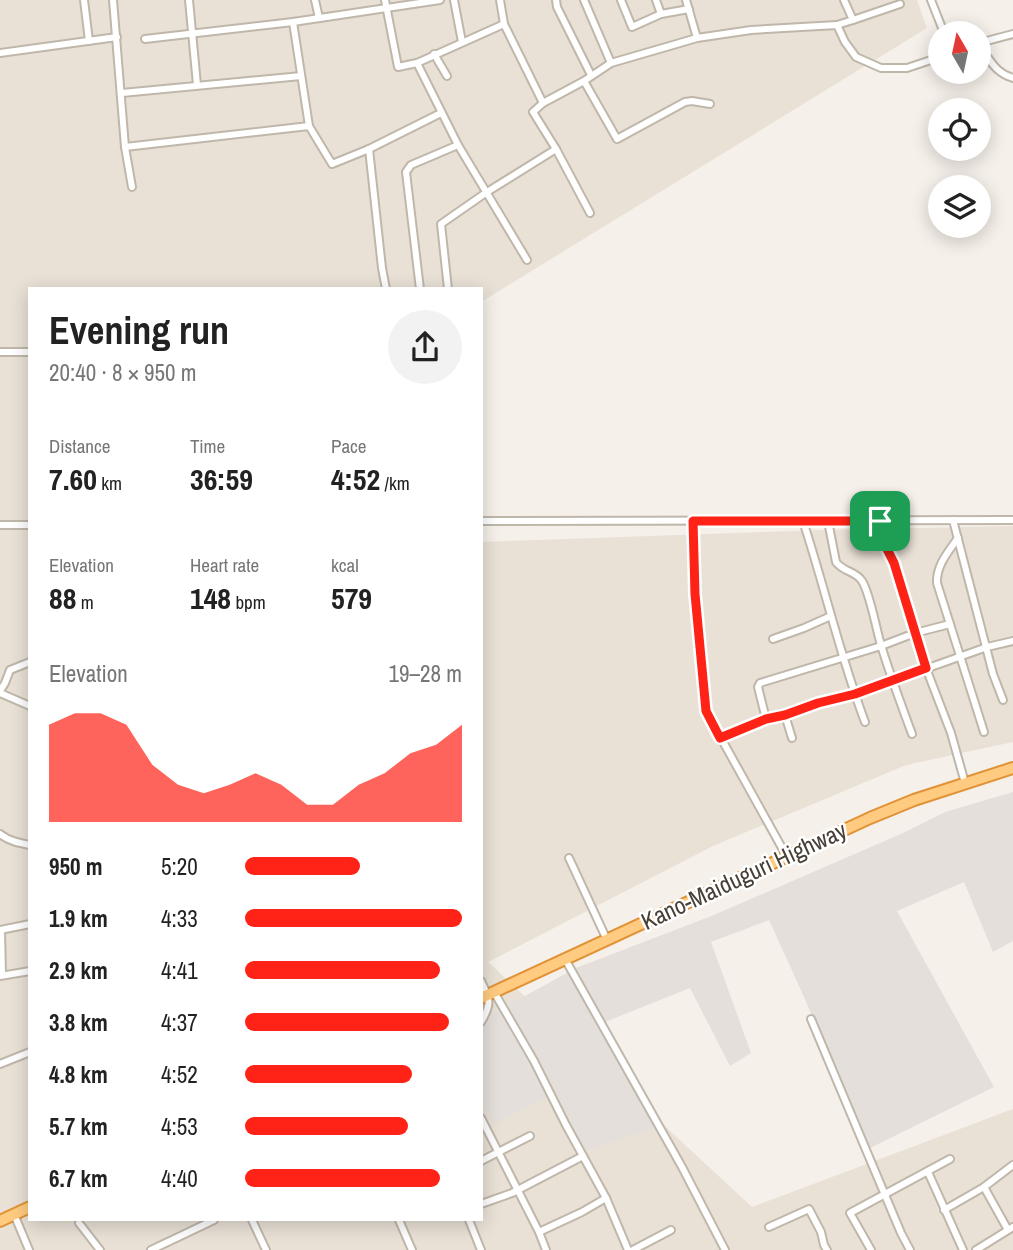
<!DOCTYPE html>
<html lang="en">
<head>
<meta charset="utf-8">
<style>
  body { margin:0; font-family:"Archivo Narrow",sans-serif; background:#f2f2f2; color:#222; height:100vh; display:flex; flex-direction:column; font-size:26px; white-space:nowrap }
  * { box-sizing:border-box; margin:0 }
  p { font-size:23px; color:#767676 }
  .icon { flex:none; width:38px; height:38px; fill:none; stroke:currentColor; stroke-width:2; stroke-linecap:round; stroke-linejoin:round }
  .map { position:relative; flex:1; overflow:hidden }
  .side { position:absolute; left:28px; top:287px; width:455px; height:934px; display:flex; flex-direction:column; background:#fff; border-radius:0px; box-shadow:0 4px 18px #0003 }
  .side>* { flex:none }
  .needle { width:46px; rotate:351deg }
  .buttons { position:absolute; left:928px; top:21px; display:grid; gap:14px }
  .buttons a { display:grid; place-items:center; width:63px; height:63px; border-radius:50%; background:#fff; box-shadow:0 4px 18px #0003; font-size:35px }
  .pin { position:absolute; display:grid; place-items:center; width:60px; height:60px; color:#fff; margin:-30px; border-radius:14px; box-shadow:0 4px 10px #0006 }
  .round { display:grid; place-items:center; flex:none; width:74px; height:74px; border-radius:37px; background:#f2f2f2 }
  .summary { display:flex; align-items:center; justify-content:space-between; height:119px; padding:0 21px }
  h1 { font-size:38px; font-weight:800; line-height:52px }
  .figures { display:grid; grid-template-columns:repeat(3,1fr); gap:10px; height:119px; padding:7px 21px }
  .figures div { display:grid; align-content:center }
  .figures b { font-size:30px; font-weight:800 }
  .figures small { font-size:19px; font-weight:400 }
  .figures p { font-size:19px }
  .chart { height:196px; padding:14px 21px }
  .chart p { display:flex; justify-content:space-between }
  .chart svg { width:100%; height:126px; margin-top:7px; fill:#fe2316; opacity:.7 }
  ul { padding:0 21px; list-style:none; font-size:23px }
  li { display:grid; grid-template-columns:112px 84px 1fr; align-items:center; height:52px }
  li i { height:18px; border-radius:9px; background:#fe2316 }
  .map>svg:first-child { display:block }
  .residential { fill:#e9e1d6 }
  .industrial { fill:#e4dfda }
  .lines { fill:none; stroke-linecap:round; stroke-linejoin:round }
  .minor-casing { stroke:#c0b7ab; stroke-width:10 }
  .trunk-casing { stroke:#e19236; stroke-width:14 }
  .minor { stroke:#fff; stroke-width:6 }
  .trunk { stroke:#ffcb80; stroke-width:10 }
  .route-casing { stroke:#fff; stroke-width:14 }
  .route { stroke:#fe2316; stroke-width:9 }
  .labels { text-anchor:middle; stroke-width:5; stroke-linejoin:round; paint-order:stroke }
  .street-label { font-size:24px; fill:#484037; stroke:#fff }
</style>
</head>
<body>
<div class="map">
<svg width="1013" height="1250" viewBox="0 0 1013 1250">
  <rect width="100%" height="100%" fill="#f5f0e9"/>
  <path class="residential" d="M0,0H917L927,28L481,302V289H30V1220H481V542L822,530L1013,526V742L906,765L713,846L488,962L752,1207L1013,1109V1250H0Z"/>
  <path class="industrial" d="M1013,792V941L993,952L964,882L897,911L994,1087L868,1149L804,997L769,920L711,942L751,1053L730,1066L690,988L605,1022L658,1127L582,1152L549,1096L495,1124L481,1101V1018L505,1007L576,968L714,915L903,833L945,812Z"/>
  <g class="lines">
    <g class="minor-casing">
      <g id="minor">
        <path d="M84,0L89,41"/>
        <path d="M113,0L125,147L132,187"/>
        <path d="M189,0L197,85"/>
        <path d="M315,0L319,18"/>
        <path d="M385,0L398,67L417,63L504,24"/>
        <path d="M454,0L462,42"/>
        <path d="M500,0L504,24L543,103"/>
        <path d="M556,0L557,7L591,75"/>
        <path d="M584,0L611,63"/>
        <path d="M621,0L632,27L661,14L689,9"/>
        <path d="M656,0L661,14"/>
        <path d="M686,0L697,38"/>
        <path d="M931,0L944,33"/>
        <path d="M853,20L900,4"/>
        <path d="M293,22L309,126"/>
        <path d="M837,25L853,20L844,0"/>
        <path d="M145,39L293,22L440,0"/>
        <path d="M979,43L1013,34"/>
        <path d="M978,44C990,58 993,72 1013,78"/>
        <path d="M0,53L117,37"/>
        <path d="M434,54L447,76"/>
        <path d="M417,63L458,145L527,260"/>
        <path d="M584,81L617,139L685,102L692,101L710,104"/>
        <path d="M122,93L301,76"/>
        <path d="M125,147L309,126L332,164L369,149L441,113"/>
        <path d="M369,149L382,268L386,289"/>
        <path d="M590,213L556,149L533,112L543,103L584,81L611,63L697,38L751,30L837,25L845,42L856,57L881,68H907L940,57"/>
        <path d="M420,289L406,172L411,165L458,145"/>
        <path d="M448,289L441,224L487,192L556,149"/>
        <path d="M0,352H30"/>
        <path d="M953,520L993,674L1003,700"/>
        <path d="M481,521L1013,520"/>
        <path d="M693,521L695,594L706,711L787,857"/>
        <path d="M803,521C825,588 840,656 865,722"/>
        <path d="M828,521L836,562C843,572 856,571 862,581C870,593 876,629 881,645C890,675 901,704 912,734"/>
        <path d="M880,521L884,543L894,563L926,668L951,733L965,783"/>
        <path d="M0,525H30"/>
        <path d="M958,538C948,552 936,566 937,583L984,732"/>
        <path d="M773,639L804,628L831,616"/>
        <path d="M0,691L5,683L10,670L30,662"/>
        <path d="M0,693L30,706"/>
        <path d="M785,715L792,738"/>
        <path d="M766,719L758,687L760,683L881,646L915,633L950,624"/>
        <path d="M720,738L766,719L785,715L818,703L855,694L987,647L1013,641"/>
        <path d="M0,834C9,841 19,843 30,845"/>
        <path d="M569,858L607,940"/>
        <path d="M0,930L30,924"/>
        <path d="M1,930L2,975"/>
        <path d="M565,959L682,1167L725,1250"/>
        <path d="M0,976L30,971"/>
        <path d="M481,981C490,999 492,1004 481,1022"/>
        <path d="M494,992L534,1061L566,1125L606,1198L628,1250"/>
        <path d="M811,1019L901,1233L910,1250"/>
        <path d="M0,1064L30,1052"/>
        <path d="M481,1118L539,1232L546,1250"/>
        <path d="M481,1161L530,1136"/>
        <path d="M928,1172L963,1250"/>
        <path d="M984,1187L1008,1230"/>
        <path d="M481,1204L512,1193L583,1156"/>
        <path d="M944,1210L984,1187L1013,1165"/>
        <path d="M14,1214L29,1250"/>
        <path d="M252,1220L266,1250"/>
        <path d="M399,1220L412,1250"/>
        <path d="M469,1220L481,1250"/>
        <path d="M79,1223L100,1250"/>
        <path d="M769,1227L809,1209L821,1232L824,1245L827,1250"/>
        <path d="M539,1232L582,1212L606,1198"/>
        <path d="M151,1250L214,1220"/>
        <path d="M633,1250L671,1230"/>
        <path d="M871,1250L850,1213L950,1159"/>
        <path d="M976,1250L1013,1227"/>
      </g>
    </g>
    <g class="trunk-casing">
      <g id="trunk">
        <path d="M481,998L870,818L914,800L1013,768"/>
        <path d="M0,1221L30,1207"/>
      </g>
    </g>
    <use href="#minor" class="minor"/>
    <use href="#trunk" class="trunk"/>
  </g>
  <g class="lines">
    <g class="route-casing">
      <path id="route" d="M693,521H880L884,543L894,563L926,668L855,694L818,703L785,715L766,719L720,738L706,711L695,594Z"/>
    </g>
    <use href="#route" class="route"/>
  </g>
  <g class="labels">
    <g class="street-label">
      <text transform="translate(744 876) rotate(-25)" y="8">Kano-Maiduguri Highway</text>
    </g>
  </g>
</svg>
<div class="buttons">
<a><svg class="needle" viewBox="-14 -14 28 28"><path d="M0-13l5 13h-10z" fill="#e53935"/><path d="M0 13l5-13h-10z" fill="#767676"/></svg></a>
<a><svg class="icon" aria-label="locate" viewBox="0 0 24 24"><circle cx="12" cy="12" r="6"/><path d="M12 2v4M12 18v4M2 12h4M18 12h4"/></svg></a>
<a><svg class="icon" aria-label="layers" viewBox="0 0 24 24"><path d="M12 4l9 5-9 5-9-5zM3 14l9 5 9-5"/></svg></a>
</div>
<div class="pin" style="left:880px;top:521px;background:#1e9e55"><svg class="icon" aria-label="arrive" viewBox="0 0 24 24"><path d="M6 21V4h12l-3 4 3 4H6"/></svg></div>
<section class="side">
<div class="summary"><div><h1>Evening run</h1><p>20:40 · 8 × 950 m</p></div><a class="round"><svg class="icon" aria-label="share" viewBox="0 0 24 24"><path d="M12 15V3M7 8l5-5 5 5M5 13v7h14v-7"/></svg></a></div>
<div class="figures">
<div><p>Distance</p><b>7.60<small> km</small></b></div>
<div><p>Time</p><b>36:59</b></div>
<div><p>Pace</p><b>4:52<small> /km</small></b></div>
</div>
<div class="figures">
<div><p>Elevation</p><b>88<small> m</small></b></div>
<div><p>Heart rate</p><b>148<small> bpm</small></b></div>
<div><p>kcal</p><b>579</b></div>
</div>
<div class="chart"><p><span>Elevation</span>19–28 m</p>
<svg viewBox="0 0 160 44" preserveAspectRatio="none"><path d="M0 44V10L10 6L20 6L30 10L40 24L50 31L60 34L70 31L80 27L90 31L100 38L110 38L120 31L130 27L140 20L150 17L160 10V44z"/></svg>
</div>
<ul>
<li><b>950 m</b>5:20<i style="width:53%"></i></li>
<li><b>1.9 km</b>4:33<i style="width:100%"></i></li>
<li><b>2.9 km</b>4:41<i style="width:90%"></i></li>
<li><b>3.8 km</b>4:37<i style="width:94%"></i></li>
<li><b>4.8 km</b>4:52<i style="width:77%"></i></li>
<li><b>5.7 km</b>4:53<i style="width:75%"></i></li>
<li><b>6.7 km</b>4:40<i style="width:90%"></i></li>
</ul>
</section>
</div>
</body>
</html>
